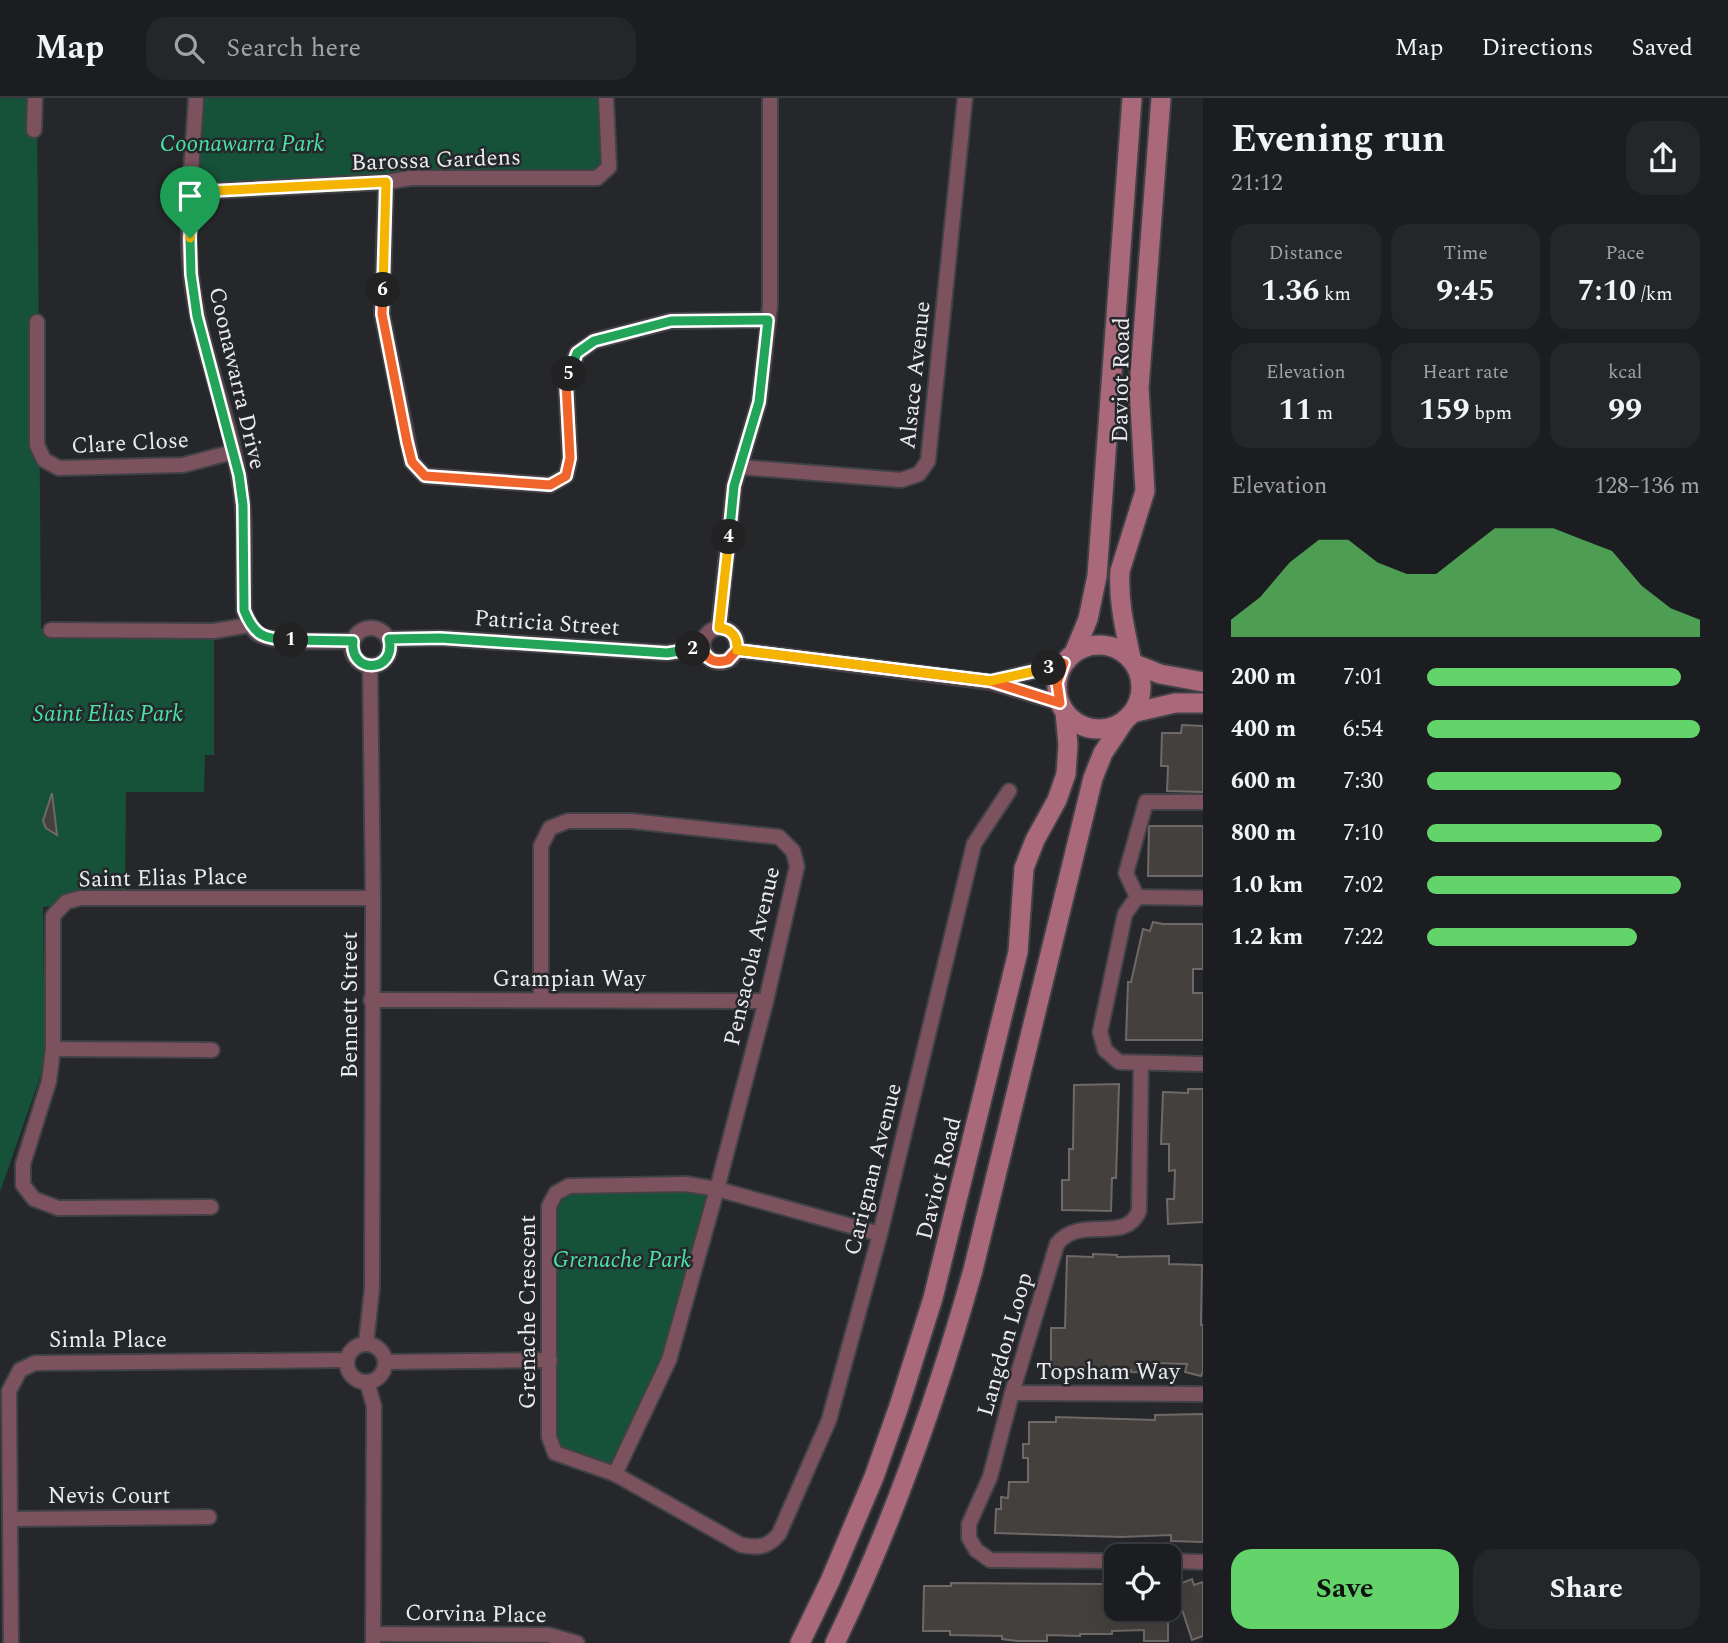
<!DOCTYPE html>
<html lang="en">
<head>
<meta charset="utf-8">
<style>
  body { margin:0; font-family:Spectral,serif; background:#252629; color:#f1f3f6; height:100vh; display:flex; flex-direction:column; font-size:26px; white-space:nowrap }
  * { box-sizing:border-box; margin:0 }
  p { font-size:23px; color:#a0a2a5 }
  .icon { flex:none; width:38px; height:38px; fill:none; stroke:currentColor; stroke-width:2; stroke-linecap:round; stroke-linejoin:round }
  .map { position:relative; flex:1; overflow:hidden }
  .drawer { display:flex; flex-direction:column; background:#1c1d20; width:525px }
  .drawer>* { flex:none }
  .tools { position:absolute; left:1104px; top:1446px; display:grid; gap:14px }
  .tools a { display:grid; place-items:center; width:77px; height:77px; border-radius:14px; background:#1c1d20; box-shadow:0 7px 28px #0002,0 0 0 2px #3a3b3e; font-size:35px }
  .pin { position:absolute; display:grid; place-items:center; width:60px; height:60px; color:#fff; margin:-72px -30px; border-radius:50% 50% 50% 0; rotate:-45deg; box-shadow:0 0 7px #0007 }
  .pin .icon { rotate:45deg }
  .km { position:absolute; width:35px; height:35px; margin:-18px; border-radius:50%; background:#222; color:#fff; font-size:19px; line-height:35px; text-align:center }
  .round { display:grid; place-items:center; flex:none; width:74px; height:74px; border-radius:21px; background:#252629 }
  .headline { display:flex; align-items:center; justify-content:space-between; height:119px; padding:0 28px }
  h1 { font-size:38px; font-weight:700; line-height:52px }
  .figures { display:grid; grid-template-columns:repeat(3,1fr); gap:10px; height:119px; padding:7px 28px }
  .figures div { display:grid; align-content:center; border-radius:18px; background:#252629; text-align:center }
  .figures b { font-size:30px; font-weight:700 }
  .figures small { font-size:19px; font-weight:400 }
  .figures p { font-size:19px }
  .chart { height:196px; padding:14px 28px }
  .chart p { display:flex; justify-content:space-between }
  .chart svg { width:100%; height:126px; margin-top:7px; fill:#63d469; opacity:.7 }
  .cta { display:flex; gap:14px; margin-top:auto; padding:14px 28px }
  .cta a { flex:1; height:80px; border-radius:21px; background:#63d469; color:#111; font-size:28px; font-weight:700; line-height:80px; text-align:center }
  .cta a+a { background:#252629; color:#f1f3f6 }
  ul { padding:0 28px; list-style:none; font-size:23px }
  li { display:grid; grid-template-columns:112px 84px 1fr; align-items:center; height:52px }
  li i { height:18px; border-radius:9px; background:#63d469 }
  header { display:flex; align-items:center; gap:42px; box-sizing:border-box; height:98px; padding:0 35px; background:#1c1d20; border-bottom:2px solid #3a3b3e }
  header strong { font-size:33px }
  nav { display:flex; gap:38px; margin-inline-start:auto; font-size:24px }
  .search { width:490px; height:63px; background:#252629; display:flex; align-items:center; gap:18px; box-sizing:border-box; padding:0 24px; border-radius:21px; color:#a0a2a5; font-size:26px }
  main { display:flex; flex:1; min-height:0 }
  .map>svg:first-child { display:block }
  .green { fill:#165139 }
  .building { fill:#44403d; stroke:#6e6966; stroke-width:2 }
  .lines { fill:none; stroke-linecap:round; stroke-linejoin:round }
  .street-casing { stroke:#414246; stroke-width:18 }
  .secondary-casing { stroke:#414246; stroke-width:23 }
  .street { stroke:#7b525d; stroke-width:14 }
  .secondary { stroke:#a9697b; stroke-width:19 }
  .split-1-casing { stroke:#fff; stroke-width:14 }
  .split-2-casing { stroke:#fff; stroke-width:14 }
  .split-3-casing { stroke:#fff; stroke-width:14 }
  .split-4-casing { stroke:#fff; stroke-width:14 }
  .split-5-casing { stroke:#fff; stroke-width:14 }
  .split-6-casing { stroke:#fff; stroke-width:14 }
  .split-7-casing { stroke:#fff; stroke-width:14 }
  .split-1 { stroke:#22a559; stroke-width:9 }
  .split-2 { stroke:#22a559; stroke-width:9 }
  .split-3 { stroke:#f0652b; stroke-width:9 }
  .split-4 { stroke:#f5b400; stroke-width:9 }
  .split-5 { stroke:#22a559; stroke-width:9 }
  .split-6 { stroke:#f0652b; stroke-width:9 }
  .split-7 { stroke:#f5b400; stroke-width:9 }
  .labels { text-anchor:middle; stroke-width:5; stroke-linejoin:round; paint-order:stroke }
  .park-label { font-size:23px; font-style:italic; fill:#48e3a6; stroke:#25272b }
  .street-label { font-size:23px; fill:#eaebee; stroke:#25272b }
</style>
</head>
<body>
<header>
<strong>Map</strong>
<div class="search"><svg class="icon" aria-label="search" viewBox="0 0 24 24"><circle cx="10" cy="10" r="6"/><path d="M15 15l6 6"/></svg>Search here</div>
<nav><a>Map</a><a>Directions</a><a>Saved</a></nav>
</header>
<main>
<div class="map">
<svg width="1203" height="1545" viewBox="0 0 1203 1545">
  <rect width="100%" height="100%" fill="#25272b"/>
  <g class="green">
    <path d="M0,0H37L41,531L214,533V657H205L204,694H126L125,800L43,809L45,965L0,1094Z"/>
    <path d="M196,0H606L609,69L594,78L192,94Z"/>
    <path d="M717,1091L669,1262L615,1376L574,1363L549,1339L556,1095Z"/>
  </g>
  <g class="building">
    <path d="M1182,627L1203,628V694L1167,693L1168,668H1161L1162,635H1181Z"/>
    <path d="M52,695L57,737L46,730L43,723Z"/>
    <path d="M1149,728H1203V778H1148Z"/>
    <path d="M1153,824L1163,826H1203V871H1193V895H1203V942H1126L1128,884H1131L1143,831L1150,833Z"/>
    <path d="M1119,986L1116,1080H1112L1111,1113L1062,1112V1082H1069V1051H1073L1074,987Z"/>
    <path d="M1188,991H1203V1124L1168,1126L1167,1101H1174L1175,1072L1169,1073V1046H1161L1163,994L1188,995Z"/>
    <path d="M1093,1156L1117,1157V1159L1169,1158V1166L1202,1167L1201,1227H1203V1273L1201,1278L1185,1274L1187,1266L1155,1265V1275L1131,1274V1272L1051,1271V1230H1065L1067,1158L1093,1159Z"/>
    <path d="M1203,1316V1444L1171,1443V1437L1121,1439L995,1435L996,1411H1001V1399L1008,1400L1009,1384H1028V1360H1023V1346H1029V1324H1056V1319L1155,1322V1317Z"/>
    <path d="M1192,1481L1194,1487L1203,1484V1538L1192,1542L1177,1496L1182,1494L1179,1486Z"/>
    <path d="M951,1485L1116,1486V1510H1168V1543H1144V1532L1112,1533V1536H1080V1538L1047,1537V1543H1017L1002,1541V1538L950,1537V1533H923L924,1488H951Z"/>
  </g>
  <g class="lines">
    <g class="street-casing">
      <g id="street">
        <path d="M196,0C193,55 185,122 191,176C198,246 228,311 239,379C247,422 243,468 244,512C247,521 250,530 258,536C273,546 333,543 353,543"/>
        <path d="M34,32L35,0"/>
        <path d="M386,84L382,216L412,364L425,378L550,387L566,378L570,360L566,284L577,255L594,243L671,223L768,222"/>
        <path d="M192,94L386,84L411,80H597L609,69L606,0"/>
        <path d="M37,224V347L44,362L59,370L183,367L233,354"/>
        <path d="M740,369L901,382L919,376L928,363L965,0"/>
        <path d="M719,529L734,388L759,304L770,208V0"/>
        <circle cx="720" cy="547" r="17"/>
        <circle cx="371" cy="549" r="19"/>
        <path d="M51,532L214,533L250,527"/>
        <path d="M389,541L440,540L667,555L702,550"/>
        <path d="M737,552L990,584L1060,605"/>
        <path d="M995,583L1064,565"/>
        <path d="M1137,799L1126,775L1146,704H1203"/>
        <path d="M1203,800L1137,799L1125,816L1100,934L1105,952L1119,964L1203,966"/>
        <path d="M371,902L766,903"/>
        <path d="M541,902V748L550,730L568,723H631L779,739L793,753L797,768L766,903L717,1091L669,1262L615,1376"/>
        <path d="M53,951L212,952"/>
        <path d="M211,1109L58,1110L34,1101L23,1087V1066L49,983L53,951V818L66,804L80,800H373"/>
        <path d="M880,1136L717,1091L686,1086L569,1088L556,1095L549,1108V1339L555,1355L615,1376L741,1447C758,1450 767,1450 779,1436L829,1322L880,1136L974,746L1009,693"/>
        <path d="M366,1246L372,1190L373,800L370,568"/>
        <circle cx="366" cy="1265" r="19"/>
        <path d="M385,1264L550,1262"/>
        <path d="M367,1284L374,1308L373,1545"/>
        <path d="M1012,1295L1203,1296"/>
        <path d="M10,1421L209,1419"/>
        <path d="M1116,1463L990,1462L976,1452L969,1440V1426L990,1379L1012,1295L1057,1146C1080,1116 1125,1147 1139,1113L1141,965"/>
        <path d="M1169,1463L1203,1464"/>
        <path d="M373,1536L549,1537L577,1545"/>
        <path d="M11,1545L9,1293L20,1272L35,1265L347,1262"/>
      </g>
    </g>
    <g class="secondary-casing">
      <g id="secondary">
        <circle cx="1099" cy="589" r="42"/>
        <path d="M1074,555L1088,521L1097,478L1132,0"/>
        <path d="M1131,560C1125,531 1118,503 1120,473L1145,393L1139,290L1161,0"/>
        <path d="M1135,566L1160,576L1203,584"/>
        <path d="M1132,615L1175,605H1203"/>
        <path d="M800,1545L830,1483L874,1379L899,1308L933,1200L1018,854L1024,770L1035,742L1057,702L1066,676L1068,647L1065,614"/>
        <path d="M835,1545C893,1425 937,1300 973,1172L1093,680L1103,655L1125,622"/>
      </g>
    </g>
    <use href="#street" class="street"/>
    <use href="#secondary" class="secondary"/>
  </g>
  <g class="lines">
    <g class="split-1-casing">
      <path id="split-1" d="M190,140L191,176L197,218L239,377L243,407L244,512C254,538 264,541 291,542"/>
    </g>
    <g class="split-2-casing">
      <path id="split-2" d="M291,542L353,543C349,577 397,575 389,541L440,540L667,555L693,551"/>
    </g>
    <g class="split-3-casing">
      <path id="split-3" d="M693,551L702,550C707,562 715,566 728,562L737,552L990,583L1060,605L1057,585L1064,565L1049,570"/>
    </g>
    <g class="split-4-casing">
      <path id="split-4" d="M729,439L719,530C732,531 738,539 737,552L990,583L1049,570"/>
    </g>
    <g class="split-5-casing">
      <path id="split-5" d="M569,276L577,255L594,243L671,223L768,222L759,304L734,388L729,439"/>
    </g>
    <g class="split-6-casing">
      <path id="split-6" d="M383,192L382,216L407,344L412,364L425,378L550,387L566,378L570,360L566,284L569,276"/>
    </g>
    <g class="split-7-casing">
      <path id="split-7" d="M190,140L192,94L386,84L383,192"/>
    </g>
    <use href="#split-1" class="split-1"/>
    <use href="#split-2" class="split-2"/>
    <use href="#split-3" class="split-3"/>
    <use href="#split-4" class="split-4"/>
    <use href="#split-5" class="split-5"/>
    <use href="#split-6" class="split-6"/>
    <use href="#split-7" class="split-7"/>
  </g>
  <g class="labels">
    <g class="park-label">
      <text x="242" y="53">Coonawarra Park</text>
      <text x="108" y="623">Saint Elias Park</text>
      <text x="622" y="1169">Grenache Park</text>
    </g>
    <g class="street-label">
      <text transform="translate(436 61) rotate(-2)" y="8">Barossa Gardens</text>
      <text transform="translate(914 277) rotate(-84)" y="8">Alsace Avenue</text>
      <text transform="translate(238 280) rotate(77)" y="8">Coonawarra Drive</text>
      <text transform="translate(1120 282) rotate(-89)" y="8">Daviot Road</text>
      <text transform="translate(130 344) rotate(-3)" y="8">Clare Close</text>
      <text transform="translate(547 524) rotate(4)" y="8">Patricia Street</text>
      <text transform="translate(163 779) rotate(-1)" y="8">Saint Elias Place</text>
      <text transform="translate(751 858) rotate(-77)" y="8">Pensacola Avenue</text>
      <text x="569" y="888">Grampian Way</text>
      <text transform="translate(349 907) rotate(-90)" y="8">Bennett Street</text>
      <text transform="translate(872 1071) rotate(-76)" y="8">Carignan Avenue</text>
      <text transform="translate(938 1080) rotate(-76)" y="8">Daviot Road</text>
      <text transform="translate(527 1214) rotate(-90)" y="8">Grenache Crescent</text>
      <text x="108" y="1249">Simla Place</text>
      <text transform="translate(1004 1246) rotate(-74)" y="8">Langdon Loop</text>
      <text x="1108" y="1281">Topsham Way</text>
      <text x="109" y="1405">Nevis Court</text>
      <text transform="translate(476 1515) rotate(1)" y="8">Corvina Place</text>
    </g>
  </g>
</svg>
<div class="tools">
<a><svg class="icon" aria-label="locate" viewBox="0 0 24 24"><circle cx="12" cy="12" r="6"/><path d="M12 2v4M12 18v4M2 12h4M18 12h4"/></svg></a>
</div>
<div class="pin" style="left:190px;top:140px;background:#1e9e55"><svg class="icon" aria-label="arrive" viewBox="0 0 24 24"><path d="M6 21V4h12l-3 4 3 4H6"/></svg></div>
<b class="km" style="left:291px;top:542px">1</b>
<b class="km" style="left:693px;top:551px">2</b>
<b class="km" style="left:1049px;top:570px">3</b>
<b class="km" style="left:729px;top:439px">4</b>
<b class="km" style="left:569px;top:276px">5</b>
<b class="km" style="left:383px;top:192px">6</b>
</div>
<section class="drawer">
<div class="headline"><div><h1>Evening run</h1><p>21:12</p></div><a class="round"><svg class="icon" aria-label="share" viewBox="0 0 24 24"><path d="M12 15V3M7 8l5-5 5 5M5 13v7h14v-7"/></svg></a></div>
<div class="figures">
<div><p>Distance</p><b>1.36<small> km</small></b></div>
<div><p>Time</p><b>9:45</b></div>
<div><p>Pace</p><b>7:10<small> /km</small></b></div>
</div>
<div class="figures">
<div><p>Elevation</p><b>11<small> m</small></b></div>
<div><p>Heart rate</p><b>159<small> bpm</small></b></div>
<div><p>kcal</p><b>99</b></div>
</div>
<div class="chart"><p><span>Elevation</span>128–136 m</p>
<svg viewBox="0 0 160 44" preserveAspectRatio="none"><path d="M0 44V38L10 30L20 18L30 10L40 10L50 18L60 22L70 22L80 14L90 6L100 6L110 6L120 10L130 14L140 26L150 34L160 38V44z"/></svg>
</div>
<ul>
<li><b>200 m</b>7:01<i style="width:93%"></i></li>
<li><b>400 m</b>6:54<i style="width:100%"></i></li>
<li><b>600 m</b>7:30<i style="width:71%"></i></li>
<li><b>800 m</b>7:10<i style="width:86%"></i></li>
<li><b>1.0 km</b>7:02<i style="width:93%"></i></li>
<li><b>1.2 km</b>7:22<i style="width:77%"></i></li>
</ul>
<div class="cta"><a>Save</a><a>Share</a></div>
</section>
</main>
</body>
</html>
